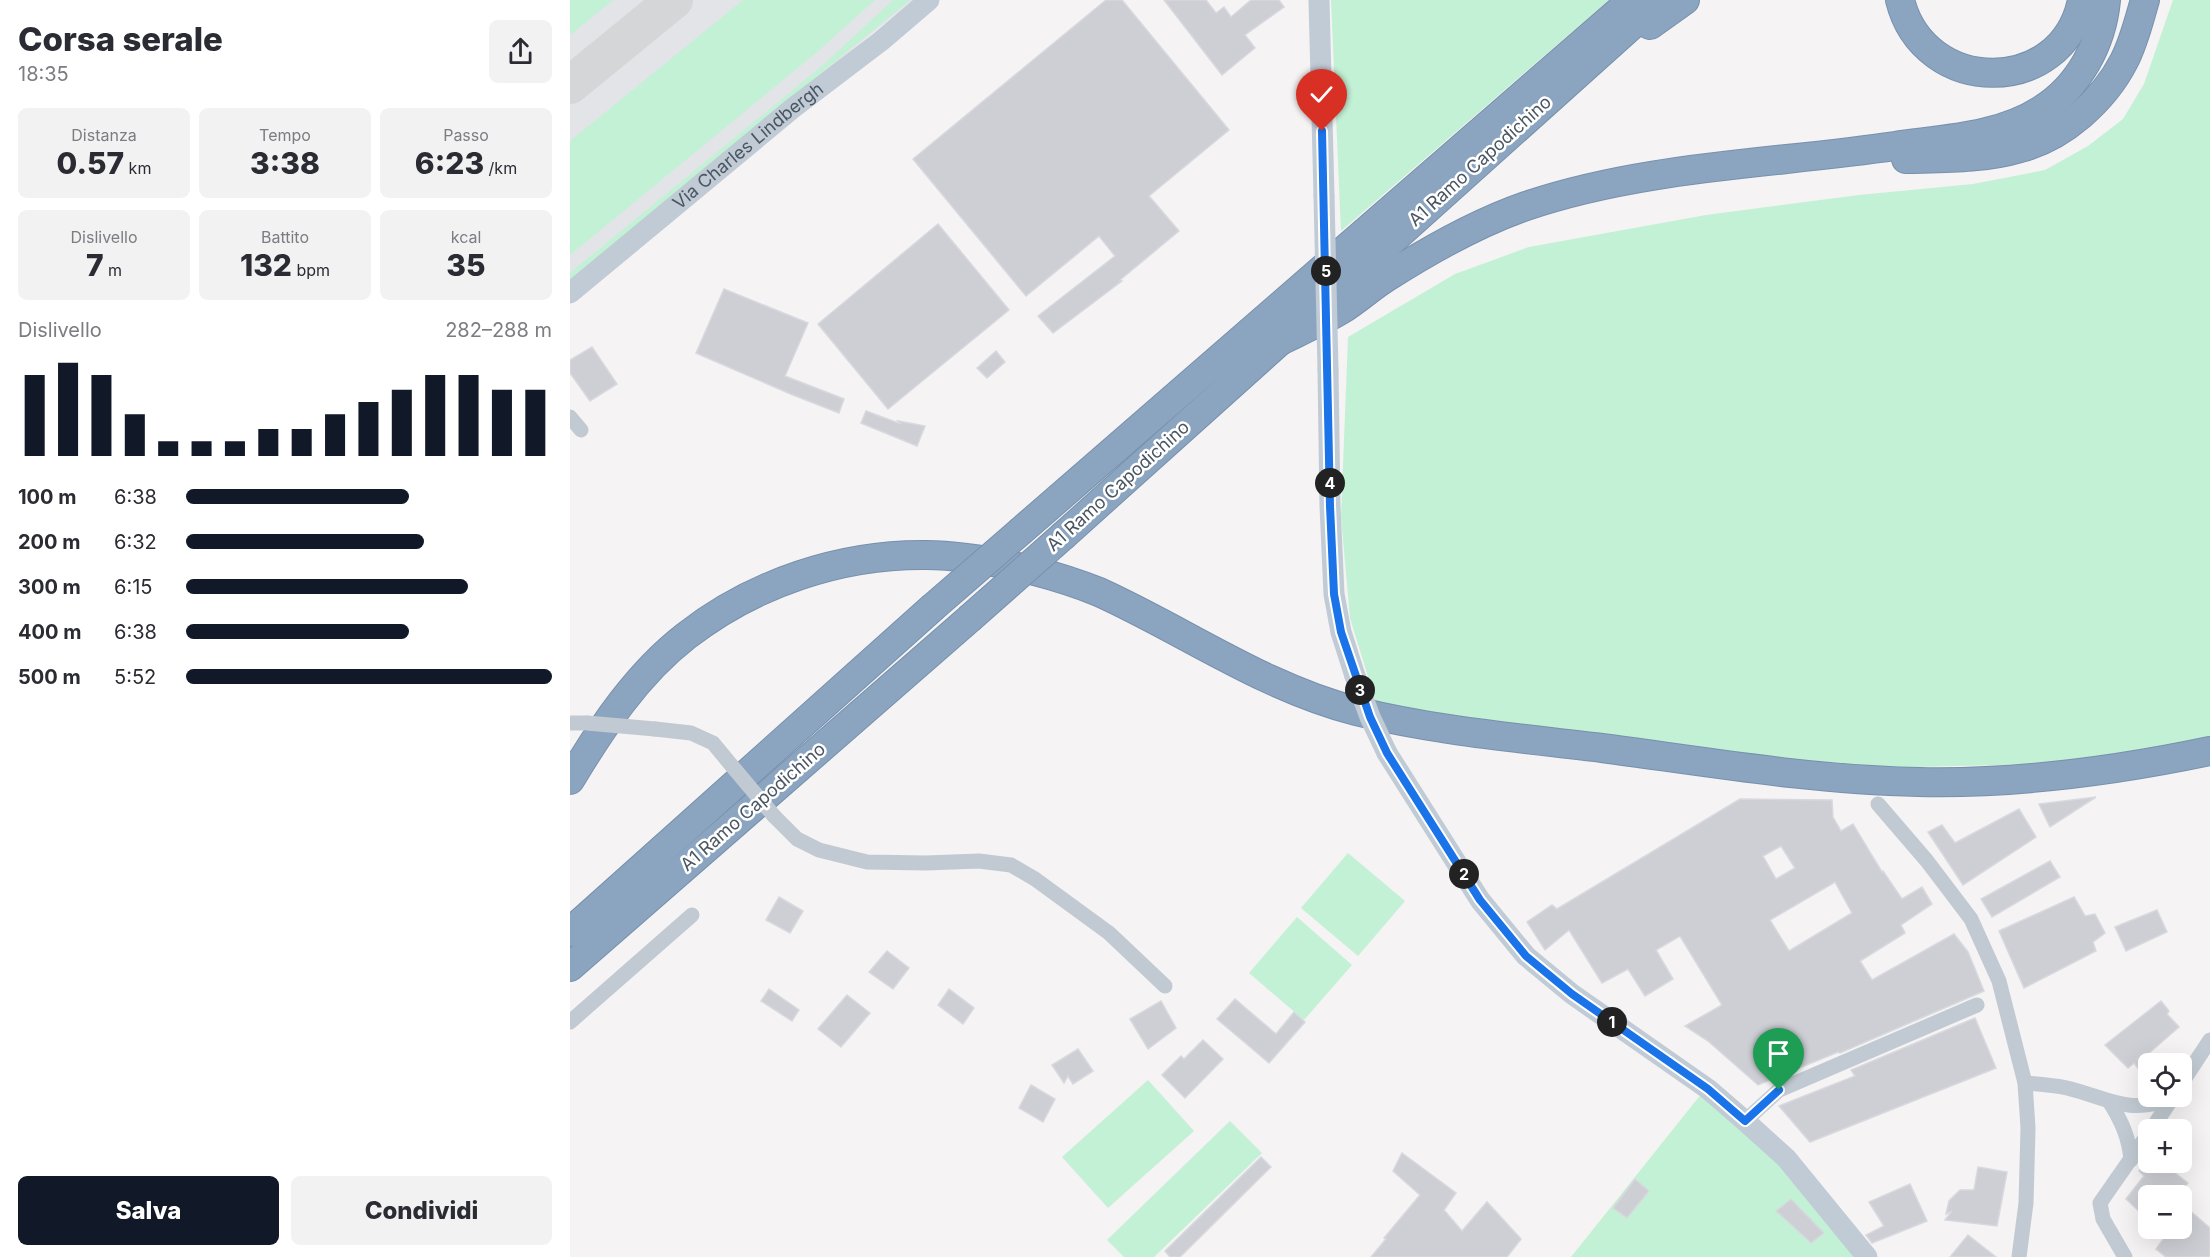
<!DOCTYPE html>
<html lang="it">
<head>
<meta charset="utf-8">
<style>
  body { margin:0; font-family:Inter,sans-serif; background:#f2f2f3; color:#2b2b33; height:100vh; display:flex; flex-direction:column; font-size:22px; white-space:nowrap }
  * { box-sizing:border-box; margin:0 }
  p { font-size:20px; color:#7c7c81 }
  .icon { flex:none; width:33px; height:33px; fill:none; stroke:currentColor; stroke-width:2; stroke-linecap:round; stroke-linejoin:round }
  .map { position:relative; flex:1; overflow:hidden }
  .sheet { display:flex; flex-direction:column; background:#fff; width:570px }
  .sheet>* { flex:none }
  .buttons { position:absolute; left:1568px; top:1053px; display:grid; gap:12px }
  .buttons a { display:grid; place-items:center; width:54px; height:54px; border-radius:9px; background:#fff; box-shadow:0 6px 24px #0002; font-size:30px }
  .pin { position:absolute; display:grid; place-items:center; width:51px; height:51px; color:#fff; margin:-62px -26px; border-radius:50% 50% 50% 0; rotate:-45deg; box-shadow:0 0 6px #0007 }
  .pin .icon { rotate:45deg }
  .km { position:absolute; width:30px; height:30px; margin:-15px; border-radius:50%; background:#222; color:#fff; font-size:16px; line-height:30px; text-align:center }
  .round { display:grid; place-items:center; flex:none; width:63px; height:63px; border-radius:9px; background:#f2f2f3 }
  .head { display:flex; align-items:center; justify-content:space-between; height:102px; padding:0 18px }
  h1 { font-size:33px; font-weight:800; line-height:45px }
  .figures { display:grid; grid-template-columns:repeat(3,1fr); gap:9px; height:102px; padding:6px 18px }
  .figures div { display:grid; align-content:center; border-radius:9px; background:#f2f2f3; text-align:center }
  .figures b { font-size:30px; font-weight:800 }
  .figures small { font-size:16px; font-weight:400 }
  .figures p { font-size:16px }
  .chart { height:168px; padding:12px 18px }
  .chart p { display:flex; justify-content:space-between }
  .chart svg { width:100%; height:108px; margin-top:6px; stroke:#111827; stroke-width:6 }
  .button { display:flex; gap:12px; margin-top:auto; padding:12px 18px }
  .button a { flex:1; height:69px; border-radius:9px; background:#111827; color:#fff; font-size:24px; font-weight:800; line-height:69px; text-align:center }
  .button a+a { background:#f2f2f3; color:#2b2b33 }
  ul { padding:0 18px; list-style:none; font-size:20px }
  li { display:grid; grid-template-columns:96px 72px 1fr; align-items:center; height:45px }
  li i { height:15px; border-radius:8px; background:#111827 }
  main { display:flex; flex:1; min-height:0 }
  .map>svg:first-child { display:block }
  .airport { fill:#e2e4e7 }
  .green { fill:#c3f1d5 }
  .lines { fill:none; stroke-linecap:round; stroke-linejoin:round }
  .taxiway { stroke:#d5d6d8; stroke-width:38 }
  .building { fill:#cdcfd5; stroke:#d7d9de; stroke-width:1.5; fill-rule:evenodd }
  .highway-casing { stroke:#7690ad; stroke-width:30 }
  .street { stroke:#c1cad2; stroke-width:15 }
  .secondary { stroke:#c1cbd6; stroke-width:21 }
  .highway { stroke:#8ba5c1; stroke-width:28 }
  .highway-bridge-casing { stroke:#7690ad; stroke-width:30; stroke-linecap:butt }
  .street-bridge { stroke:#c1cad2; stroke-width:15 }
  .secondary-bridge { stroke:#c1cbd6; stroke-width:21 }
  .highway-bridge { stroke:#8ba5c1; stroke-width:28 }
  .route-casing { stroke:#fff; stroke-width:12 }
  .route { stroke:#1a73e8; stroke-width:8 }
  .labels { text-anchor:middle; stroke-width:5; stroke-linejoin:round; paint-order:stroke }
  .street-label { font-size:18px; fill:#4a5661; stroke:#fff }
</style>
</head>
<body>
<main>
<section class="sheet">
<div class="head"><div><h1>Corsa serale</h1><p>18:35</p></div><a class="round"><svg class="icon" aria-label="share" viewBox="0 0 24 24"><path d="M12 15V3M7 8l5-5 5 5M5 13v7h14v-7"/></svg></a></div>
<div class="figures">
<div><p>Distanza</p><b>0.57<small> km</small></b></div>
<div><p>Tempo</p><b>3:38</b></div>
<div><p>Passo</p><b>6:23<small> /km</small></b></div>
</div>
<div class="figures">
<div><p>Dislivello</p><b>7<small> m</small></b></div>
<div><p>Battito</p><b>132<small> bpm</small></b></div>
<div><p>kcal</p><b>35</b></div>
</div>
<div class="chart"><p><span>Dislivello</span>282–288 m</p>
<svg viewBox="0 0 160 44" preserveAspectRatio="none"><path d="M5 44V11M15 44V6M25 44V11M35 44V27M45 44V38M55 44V38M65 44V38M75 44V33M85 44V33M95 44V27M105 44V22M115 44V17M125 44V11M135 44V11M145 44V17M155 44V17"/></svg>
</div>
<ul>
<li><b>100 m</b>6:38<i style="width:61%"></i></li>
<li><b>200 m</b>6:32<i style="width:65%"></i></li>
<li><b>300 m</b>6:15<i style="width:77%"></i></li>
<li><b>400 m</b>6:38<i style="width:61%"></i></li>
<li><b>500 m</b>5:52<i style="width:100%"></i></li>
</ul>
<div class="button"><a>Salva</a><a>Condividi</a></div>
</section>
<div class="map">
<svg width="1640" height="1257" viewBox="0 0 1640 1257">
  <rect width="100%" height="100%" fill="#f5f3f3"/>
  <path class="airport" d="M0,0H343L0,281Z"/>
  <g class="green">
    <path d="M0,0H43L0,35Z"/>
    <path d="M173,0H305L246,53L0,255V141Z"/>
    <path d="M323,0H340L0,280V273L253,65Z"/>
    <path d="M761,0H1039L771,231Z"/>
    <path d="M1603,0H1640V738L1556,754L1470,764L1300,768L1232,763L873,715L806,703L780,618L771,517L778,337L885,274L959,247L1136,215L1289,195L1403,184L1475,170L1518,146L1553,119L1574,84Z"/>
    <path d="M778,853L835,901L788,956L731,908Z"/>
    <path d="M727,917L782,965L734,1020L679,973Z"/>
    <path d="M578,1080L624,1131L538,1208L492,1157Z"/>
    <path d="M1132,1093L1211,1164L1290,1257H1001Z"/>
    <path d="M660,1121L692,1153L584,1257H554L537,1240Z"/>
  </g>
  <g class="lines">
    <path class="taxiway" d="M0,85L104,0"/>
  </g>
  <g class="building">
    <path d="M536,0H552L659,130L579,196L609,231L550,280L552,281L483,333L468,316L545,256L529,236L456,296L343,159Z"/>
    <path d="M594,0H636L646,13L654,7L661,17L681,0H709L714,7L675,35L685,48L652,75Z"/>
    <path d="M368,224L439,310L318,409L248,324Z"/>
    <path d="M154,289L238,323L215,376L274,399L269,413L223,395L126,353Z"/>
    <path d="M22,347L47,384L20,401L0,373V360Z"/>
    <path d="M426,351L435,362L417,378L407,368Z"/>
    <path d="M296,411L331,424L328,421L355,426L347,446L291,423Z"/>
    <path d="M1526,797L1480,827L1469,804Z"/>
    <path d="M1170,799L1262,800L1263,817L1271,831L1283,824L1312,872L1313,871L1332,899L1352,887L1362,904L1331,925L1335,933L1290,961L1302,980L1384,934L1398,952L1414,991L1270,1053L1268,1052L1188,1085L1138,1041L1115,1026L1152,1005L1110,936L1086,950L1103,979L1075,996L1058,969L1032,983L999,930L975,950L957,922L982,905L987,909ZM1211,846L1225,868L1206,879L1193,856ZM1265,882L1282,913L1219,951L1200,920Z"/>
    <path d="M1449,809L1466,837L1393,885L1358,832L1372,825L1385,843Z"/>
    <path d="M1480,861L1490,877L1422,917L1411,899Z"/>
    <path d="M209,897L233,911L220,933L196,920Z"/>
    <path d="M1504,897L1515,916L1525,914L1535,933L1523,942L1526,951L1454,988L1429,931Z"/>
    <path d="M1587,910L1597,932L1556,951L1545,927Z"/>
    <path d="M317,951L339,968L323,989L299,972Z"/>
    <path d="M199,989L229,1010L222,1021L191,1001Z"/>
    <path d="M379,989L404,1008L393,1024L368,1005Z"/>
    <path d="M277,995L300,1013L271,1047L248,1029Z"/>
    <path d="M665,999L706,1034L724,1012L735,1022L699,1063L647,1019Z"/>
    <path d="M591,1001L606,1028L578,1049L560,1019Z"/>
    <path d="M1591,1001L1599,1011L1597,1014L1609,1027L1578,1054L1586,1064H1578V1082L1564,1063L1558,1068L1535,1045Z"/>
    <path d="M1405,1018L1426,1068L1240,1142L1209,1106L1285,1076L1281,1070Z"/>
    <path d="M633,1040L653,1059L615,1098L592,1075L611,1056L614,1059Z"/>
    <path d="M508,1049L523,1071L503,1084L498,1076L494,1083L482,1065Z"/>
    <path d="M461,1085L485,1099L473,1122L449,1108Z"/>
    <path d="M832,1153L886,1193L874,1210L892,1231L917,1202L951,1239L937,1257H801L816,1239L814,1238L850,1195L823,1171Z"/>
    <path d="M691,1157L701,1167L610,1257H600L595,1251Z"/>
    <path d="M1576,1162H1591L1618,1183L1607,1196H1578V1208L1572,1214L1556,1199L1574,1176L1569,1171Z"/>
    <path d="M1408,1167L1437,1172L1427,1226L1375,1220L1382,1211L1376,1214L1379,1201L1390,1190H1404Z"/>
    <path d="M1065,1179L1079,1191L1057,1218L1043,1208Z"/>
    <path d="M1340,1184L1357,1221L1302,1243L1296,1235L1314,1226L1299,1202Z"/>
    <path d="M1221,1199L1254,1233L1241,1243L1206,1211Z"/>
    <path d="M1611,1203L1640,1228V1257H1596L1586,1249L1601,1228H1611Z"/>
    <path d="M1398,1235L1426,1257H1380Z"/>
  </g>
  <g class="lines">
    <g class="highway-casing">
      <g id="highway">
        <path d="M1330,0C1354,97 1493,97 1512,0"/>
        <path d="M1080,25L1115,0"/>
        <path d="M1336,159C1374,158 1413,159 1450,148C1493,137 1534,100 1554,61C1564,42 1569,20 1575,0"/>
        <path d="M708,342C728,332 751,322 771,310C787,300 801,287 817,277C861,249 907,223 956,206C1074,166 1202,164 1325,146C1373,139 1429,137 1471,110C1509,87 1532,43 1536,0"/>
        <path d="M452,530L1062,0"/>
        <path d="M494,535L1062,25L1092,0"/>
        <path d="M0,780C32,727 67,674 116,636C184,583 271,554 356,555C391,555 427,562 461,570C484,576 507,583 529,592C615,631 693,687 786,711C866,731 950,738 1032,748C1137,762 1243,780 1349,782C1447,784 1545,771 1640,751"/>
        <path d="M0,932L362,608"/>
        <path d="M0,967L399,619"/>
      </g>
    </g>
    <g class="street">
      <path d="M0,417L11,430"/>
      <path d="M0,723H17"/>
      <path d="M85,729L121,733L143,743L162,766"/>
      <path d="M1308,804L1357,861L1401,919L1429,981L1455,1083L1458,1128L1456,1203L1449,1257"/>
      <path d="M204,816L227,839L249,850L297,862L356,863L409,861L441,865L465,879L539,933L595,986"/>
      <path d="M0,1022L122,915"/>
      <path d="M1455,1083C1468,1084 1483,1085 1497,1088C1538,1098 1557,1115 1601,1099"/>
      <path d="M1611,1084L1640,1040"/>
      <path d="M1539,1101C1551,1120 1559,1137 1561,1160"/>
      <path d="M1175,1121L1209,1090L1407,1005"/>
      <path d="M1581,1130L1603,1097"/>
      <path d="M1555,1257L1533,1219L1530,1203L1578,1134"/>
    </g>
    <g class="secondary">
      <path d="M749,0L754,196"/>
      <path id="s1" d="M0,293L223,108L311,41L359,0"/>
      <path d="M758,370L760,506L764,594L771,632L785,676"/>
      <path d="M817,753L910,900L956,956L1002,994L1138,1089L1175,1121L1216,1158L1297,1257"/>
    </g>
    <use href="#highway" class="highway"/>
    <g class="highway-bridge-casing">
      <g id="highway-bridge">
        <path d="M362,608L452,530"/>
        <path d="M399,619L494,535"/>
      </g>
    </g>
    <g class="street-bridge">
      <path d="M17,723L85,729"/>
      <path d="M162,766L204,816"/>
    </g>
    <g class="secondary-bridge">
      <path d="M754,196L758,370"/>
      <path d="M785,676L800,717L817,753"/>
    </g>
    <use href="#highway-bridge" class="highway-bridge"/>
  </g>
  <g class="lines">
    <g class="route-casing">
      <path id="route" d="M752,131L760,506L764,594L771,632L800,717L817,753L910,900L956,956L1002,994L1138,1089L1175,1121L1209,1090"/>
    </g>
    <use href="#route" class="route"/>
  </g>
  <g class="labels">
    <g class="street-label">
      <text dy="6" stroke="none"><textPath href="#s1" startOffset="231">Via Charles Lindbergh</textPath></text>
      <text transform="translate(910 161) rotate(-42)" y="6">A1 Ramo Capodichino</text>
      <text transform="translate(548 486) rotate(-42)" y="6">A1 Ramo Capodichino</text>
      <text transform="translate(183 807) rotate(-41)" y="6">A1 Ramo Capodichino</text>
    </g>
  </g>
</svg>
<div class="buttons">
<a><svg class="icon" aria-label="locate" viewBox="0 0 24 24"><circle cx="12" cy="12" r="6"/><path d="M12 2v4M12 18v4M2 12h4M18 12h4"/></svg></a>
<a>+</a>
<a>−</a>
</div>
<div class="pin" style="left:1209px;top:1090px;background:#1e9e55"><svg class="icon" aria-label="arrive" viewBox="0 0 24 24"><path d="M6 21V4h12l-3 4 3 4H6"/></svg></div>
<div class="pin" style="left:752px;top:131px;background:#d93025"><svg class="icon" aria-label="check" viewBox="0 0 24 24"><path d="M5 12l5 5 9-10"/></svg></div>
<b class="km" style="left:1042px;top:1022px">1</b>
<b class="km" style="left:894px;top:874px">2</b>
<b class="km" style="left:790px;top:690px">3</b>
<b class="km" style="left:760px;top:483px">4</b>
<b class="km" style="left:756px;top:271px">5</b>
</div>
</main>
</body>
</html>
